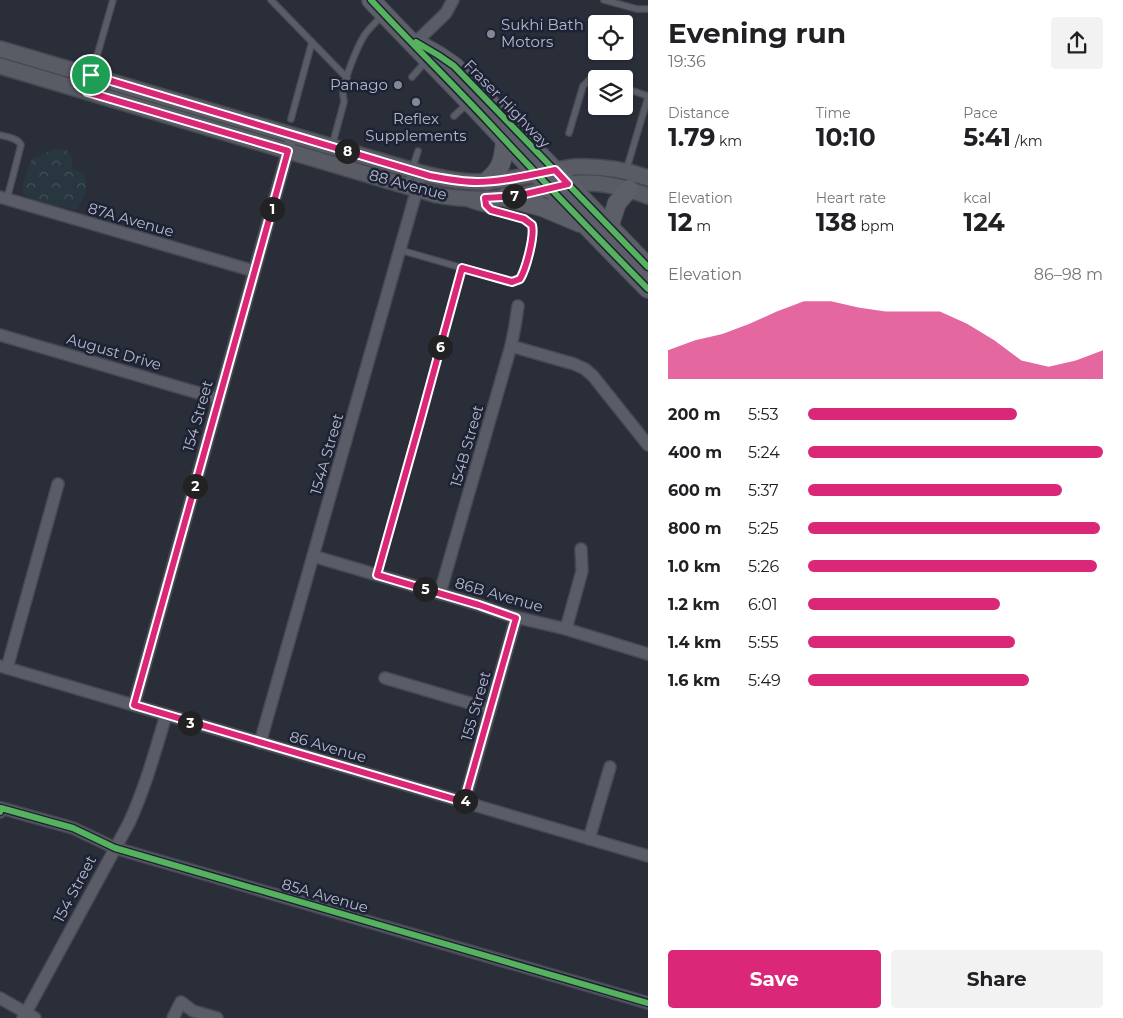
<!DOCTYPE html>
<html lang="en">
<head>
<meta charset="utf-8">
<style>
  body { margin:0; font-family:Montserrat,sans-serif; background:#f2f2f2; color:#202124; height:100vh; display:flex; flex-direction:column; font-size:19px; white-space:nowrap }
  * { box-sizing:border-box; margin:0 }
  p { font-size:16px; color:#757577 }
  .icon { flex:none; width:28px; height:28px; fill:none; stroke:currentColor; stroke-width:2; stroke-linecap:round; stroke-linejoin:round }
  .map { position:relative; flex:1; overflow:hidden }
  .side { display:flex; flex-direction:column; background:#fff; width:475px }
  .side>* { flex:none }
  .buttons { position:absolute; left:588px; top:15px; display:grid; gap:10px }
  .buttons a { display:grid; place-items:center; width:45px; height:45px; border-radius:5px; background:#fff; box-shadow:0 1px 4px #0004; font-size:25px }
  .pin { position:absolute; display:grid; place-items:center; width:42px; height:42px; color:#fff; margin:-21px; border:2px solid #fff; border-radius:50%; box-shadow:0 1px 5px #0007 }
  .km { position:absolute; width:25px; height:25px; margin:-12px; border-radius:50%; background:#222; color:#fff; font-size:14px; line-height:25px; text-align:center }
  .round { display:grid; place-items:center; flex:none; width:52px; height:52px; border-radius:5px; background:#f2f2f2 }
  .head { display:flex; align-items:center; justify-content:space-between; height:85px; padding:0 20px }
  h1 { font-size:28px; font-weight:700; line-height:38px }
  .figures { display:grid; grid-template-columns:repeat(3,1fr); gap:8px; height:85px; padding:5px 20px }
  .figures div { display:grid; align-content:center }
  .figures b { font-size:25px; font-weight:700 }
  .figures small { font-size:14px; font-weight:400 }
  .figures p { font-size:14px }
  .chart { height:140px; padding:10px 20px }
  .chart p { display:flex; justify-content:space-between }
  .chart svg { width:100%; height:90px; margin-top:5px; fill:#db2777; opacity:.7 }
  .cta { display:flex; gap:10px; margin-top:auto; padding:10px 20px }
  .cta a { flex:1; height:58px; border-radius:5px; background:#db2777; color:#fff; font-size:20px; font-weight:700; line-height:58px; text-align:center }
  .cta a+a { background:#f2f2f2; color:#202124 }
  ul { padding:0 20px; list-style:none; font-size:16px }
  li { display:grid; grid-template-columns:80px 60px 1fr; align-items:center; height:38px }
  li i { height:12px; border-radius:6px; background:#db2777 }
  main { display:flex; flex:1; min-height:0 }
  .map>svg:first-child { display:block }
  .forest { fill:url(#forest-crowns) }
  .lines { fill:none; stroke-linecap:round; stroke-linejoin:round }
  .lane-casing { stroke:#464952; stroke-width:8 }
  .street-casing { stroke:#464952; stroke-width:14 }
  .secondary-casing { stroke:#464952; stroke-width:18 }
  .primary-casing { stroke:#484b56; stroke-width:20 }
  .lane { stroke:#5a5c67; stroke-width:5.5 }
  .street { stroke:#5a5c67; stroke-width:11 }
  .secondary { stroke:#595b65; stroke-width:15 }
  .primary { stroke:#5d5f68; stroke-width:18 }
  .cycleway-casing { stroke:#1d2234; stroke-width:9 }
  .cycleway { stroke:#56b35d; stroke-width:6 }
  .route-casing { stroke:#fff; stroke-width:10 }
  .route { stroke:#db2777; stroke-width:6 }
  .poi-dot { fill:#848897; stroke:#1d2234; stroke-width:2 }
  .labels { text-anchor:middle; stroke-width:5; stroke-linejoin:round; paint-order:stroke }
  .poi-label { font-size:15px; fill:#b5b8ca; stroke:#1d2234; text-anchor:start }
  .street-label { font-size:15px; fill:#b5b8ca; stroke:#1d2234 }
</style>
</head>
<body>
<main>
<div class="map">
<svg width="648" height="1018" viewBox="0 0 648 1018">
  <defs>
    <pattern id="forest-crowns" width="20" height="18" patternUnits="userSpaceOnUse" patternTransform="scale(1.25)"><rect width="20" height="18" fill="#27363f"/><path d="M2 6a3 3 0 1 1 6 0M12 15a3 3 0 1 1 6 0" fill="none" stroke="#445159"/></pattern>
  </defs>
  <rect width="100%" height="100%" fill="#2a2e39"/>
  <path class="forest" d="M57,148L68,151L72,159V168L84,174C88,192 85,196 76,210L37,201L23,194C22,182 28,170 32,159Z"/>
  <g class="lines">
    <g class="lane-casing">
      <g id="lane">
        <path d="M271,0L347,78"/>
        <path d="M604,0L637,9H648"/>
        <path d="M412,77L426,61"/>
        <path d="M624,88L648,96"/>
        <path d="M87,91L113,0"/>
        <path d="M454,116L467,104"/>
        <path d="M291,119L312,42"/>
        <path d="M569,133L583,86L590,79H596"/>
        <path d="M0,135C7,137 18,138 21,145L7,199"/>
        <path d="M332,146L344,102C344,99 343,97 343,94C343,82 357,47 364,36C369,28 376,22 382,16"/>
        <path d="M626,171L648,97"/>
        <path d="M407,186L418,151"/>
        <path d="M400,250L508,281C514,282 519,281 522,275L533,238L532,225C520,212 484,212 467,203"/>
        <path d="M377,575C398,497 421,420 441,341C448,317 457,293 462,268"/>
      </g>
    </g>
    <g class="street-casing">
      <g id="street">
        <path d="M416,42L446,13L453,0"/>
        <path d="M0,197L254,271"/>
        <path d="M0,335L219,399"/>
        <path d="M511,346L574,364L585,369L593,376L648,445"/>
        <path d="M313,556L479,605L507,615L566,629L648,654"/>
        <path d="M440,593L511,346L515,326L518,306"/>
        <path d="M566,629L582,571L581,549"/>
        <path d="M0,666L648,856"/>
        <path d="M7,668L58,484"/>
        <path d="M385,678L490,709"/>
        <path d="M134,705L290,143"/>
        <path d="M260,743L419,182"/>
        <path d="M464,803L516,618"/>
        <path d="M0,812L1,808L73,828L115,848L648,1003"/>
        <path d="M589,839L610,767"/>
        <path d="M0,998L35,1018"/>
        <path d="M23,1018L129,823C145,788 155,752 166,715"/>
        <path d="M173,1018L181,1002L193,1011L217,1018"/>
      </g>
    </g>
    <g class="secondary-casing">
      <g id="secondary">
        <path d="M0,49L421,173C440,178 459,182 478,182C511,181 542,172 574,167C600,166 624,169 648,178"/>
        <path d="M0,66L437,195C463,200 491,200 517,196C539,192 559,184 581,183C603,182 627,188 648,196"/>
      </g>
    </g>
    <g class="primary-casing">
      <g id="primary">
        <path d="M371,0C410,42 451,82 490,124C542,180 595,235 648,289"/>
        <path d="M422,46L438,55L454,66L648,267"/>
        <path d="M487,181C502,169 503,160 505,141"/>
        <path d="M505,197L542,207L580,223"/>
        <path d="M609,227L617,203L629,189"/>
      </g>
    </g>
    <use href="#lane" class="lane"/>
    <use href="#street" class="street"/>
    <use href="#secondary" class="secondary"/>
    <use href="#primary" class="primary"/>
    <g class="cycleway-casing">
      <g id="cycleway">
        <path d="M371,0C410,42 451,82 490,124C542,180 595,235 648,289"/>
        <path d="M416,42L438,55L454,66L648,267"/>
        <path d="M0,812L1,808L73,828L115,848L648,1003"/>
      </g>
    </g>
    <use href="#cycleway" class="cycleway"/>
  </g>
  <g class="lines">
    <g class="route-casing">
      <path id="route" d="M91,75L430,176C446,179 461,182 477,182C503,182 529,175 555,170L568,184L517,196L485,198L486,205L491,210L524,219L532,225C535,236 526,269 520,279L512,282L462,268L420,422L377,575L479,605L516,618L464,802L134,705L288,151L87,92Z"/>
    </g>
    <use href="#route" class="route"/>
  </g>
  <g class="poi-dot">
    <circle cx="491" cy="34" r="5"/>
    <circle cx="398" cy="85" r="5"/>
    <circle cx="416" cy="102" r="5"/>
  </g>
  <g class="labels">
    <g class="poi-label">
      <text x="501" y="30">Sukhi Bath<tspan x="501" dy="17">Motors</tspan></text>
      <text x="388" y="90" text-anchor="end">Panago</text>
      <text x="416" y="124" text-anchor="middle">Reflex<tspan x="416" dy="17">Supplements</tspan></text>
    </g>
    <g class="street-label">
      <text transform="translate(507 104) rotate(46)" y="5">Fraser Highway</text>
      <text transform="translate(408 185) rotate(15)" y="5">88 Avenue</text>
      <text transform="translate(131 220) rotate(16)" y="5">87A Avenue</text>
      <text transform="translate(114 352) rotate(16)" y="5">August Drive</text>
      <text transform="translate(198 416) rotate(-74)" y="5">154 Street</text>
      <text transform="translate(467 446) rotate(-74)" y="5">154B Street</text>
      <text transform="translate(327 454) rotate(-74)" y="5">154A Street</text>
      <text transform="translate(499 595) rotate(16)" y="5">86B Avenue</text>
      <text transform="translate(476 706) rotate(-74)" y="5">155 Street</text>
      <text transform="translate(328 747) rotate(16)" y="5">86 Avenue</text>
      <text transform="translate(75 889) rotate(-62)" y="5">154 Street</text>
      <text transform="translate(325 896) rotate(16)" y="5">85A Avenue</text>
    </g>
  </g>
</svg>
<div class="buttons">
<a><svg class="icon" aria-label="locate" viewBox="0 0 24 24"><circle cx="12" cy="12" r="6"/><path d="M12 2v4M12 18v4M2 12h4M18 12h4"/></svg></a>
<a><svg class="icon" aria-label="layers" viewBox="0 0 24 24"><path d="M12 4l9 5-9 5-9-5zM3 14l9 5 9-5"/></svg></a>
</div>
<div class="pin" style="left:91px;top:75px;background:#1e9e55"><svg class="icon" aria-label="arrive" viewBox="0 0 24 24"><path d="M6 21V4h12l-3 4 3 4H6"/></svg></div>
<b class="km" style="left:272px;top:209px">1</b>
<b class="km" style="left:195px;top:486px">2</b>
<b class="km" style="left:190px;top:723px">3</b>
<b class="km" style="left:465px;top:801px">4</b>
<b class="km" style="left:425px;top:589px">5</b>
<b class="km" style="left:440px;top:347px">6</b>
<b class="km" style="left:514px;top:196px">7</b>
<b class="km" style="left:347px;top:151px">8</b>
</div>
<section class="side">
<div class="head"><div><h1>Evening run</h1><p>19:36</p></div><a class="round"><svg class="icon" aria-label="share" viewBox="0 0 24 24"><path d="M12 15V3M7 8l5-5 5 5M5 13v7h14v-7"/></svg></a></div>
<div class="figures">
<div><p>Distance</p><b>1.79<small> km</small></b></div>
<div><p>Time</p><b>10:10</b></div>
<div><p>Pace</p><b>5:41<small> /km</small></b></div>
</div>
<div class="figures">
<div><p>Elevation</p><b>12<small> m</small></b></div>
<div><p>Heart rate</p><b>138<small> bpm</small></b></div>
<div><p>kcal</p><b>124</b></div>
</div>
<div class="chart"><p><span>Elevation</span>86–98 m</p>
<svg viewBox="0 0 160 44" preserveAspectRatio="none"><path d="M0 44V30L10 25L20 22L30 17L40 11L50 6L60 6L70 9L80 11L90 11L100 11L110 17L120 25L130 35L140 38L150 35L160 30V44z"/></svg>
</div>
<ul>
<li><b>200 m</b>5:53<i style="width:71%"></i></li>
<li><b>400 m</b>5:24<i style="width:100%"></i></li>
<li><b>600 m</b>5:37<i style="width:86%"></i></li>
<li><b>800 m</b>5:25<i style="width:99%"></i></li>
<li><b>1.0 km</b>5:26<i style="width:98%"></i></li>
<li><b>1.2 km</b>6:01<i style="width:65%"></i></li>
<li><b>1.4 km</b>5:55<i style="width:70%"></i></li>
<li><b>1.6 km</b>5:49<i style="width:75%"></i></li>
</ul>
<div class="cta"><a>Save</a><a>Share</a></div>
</section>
</main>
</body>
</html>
